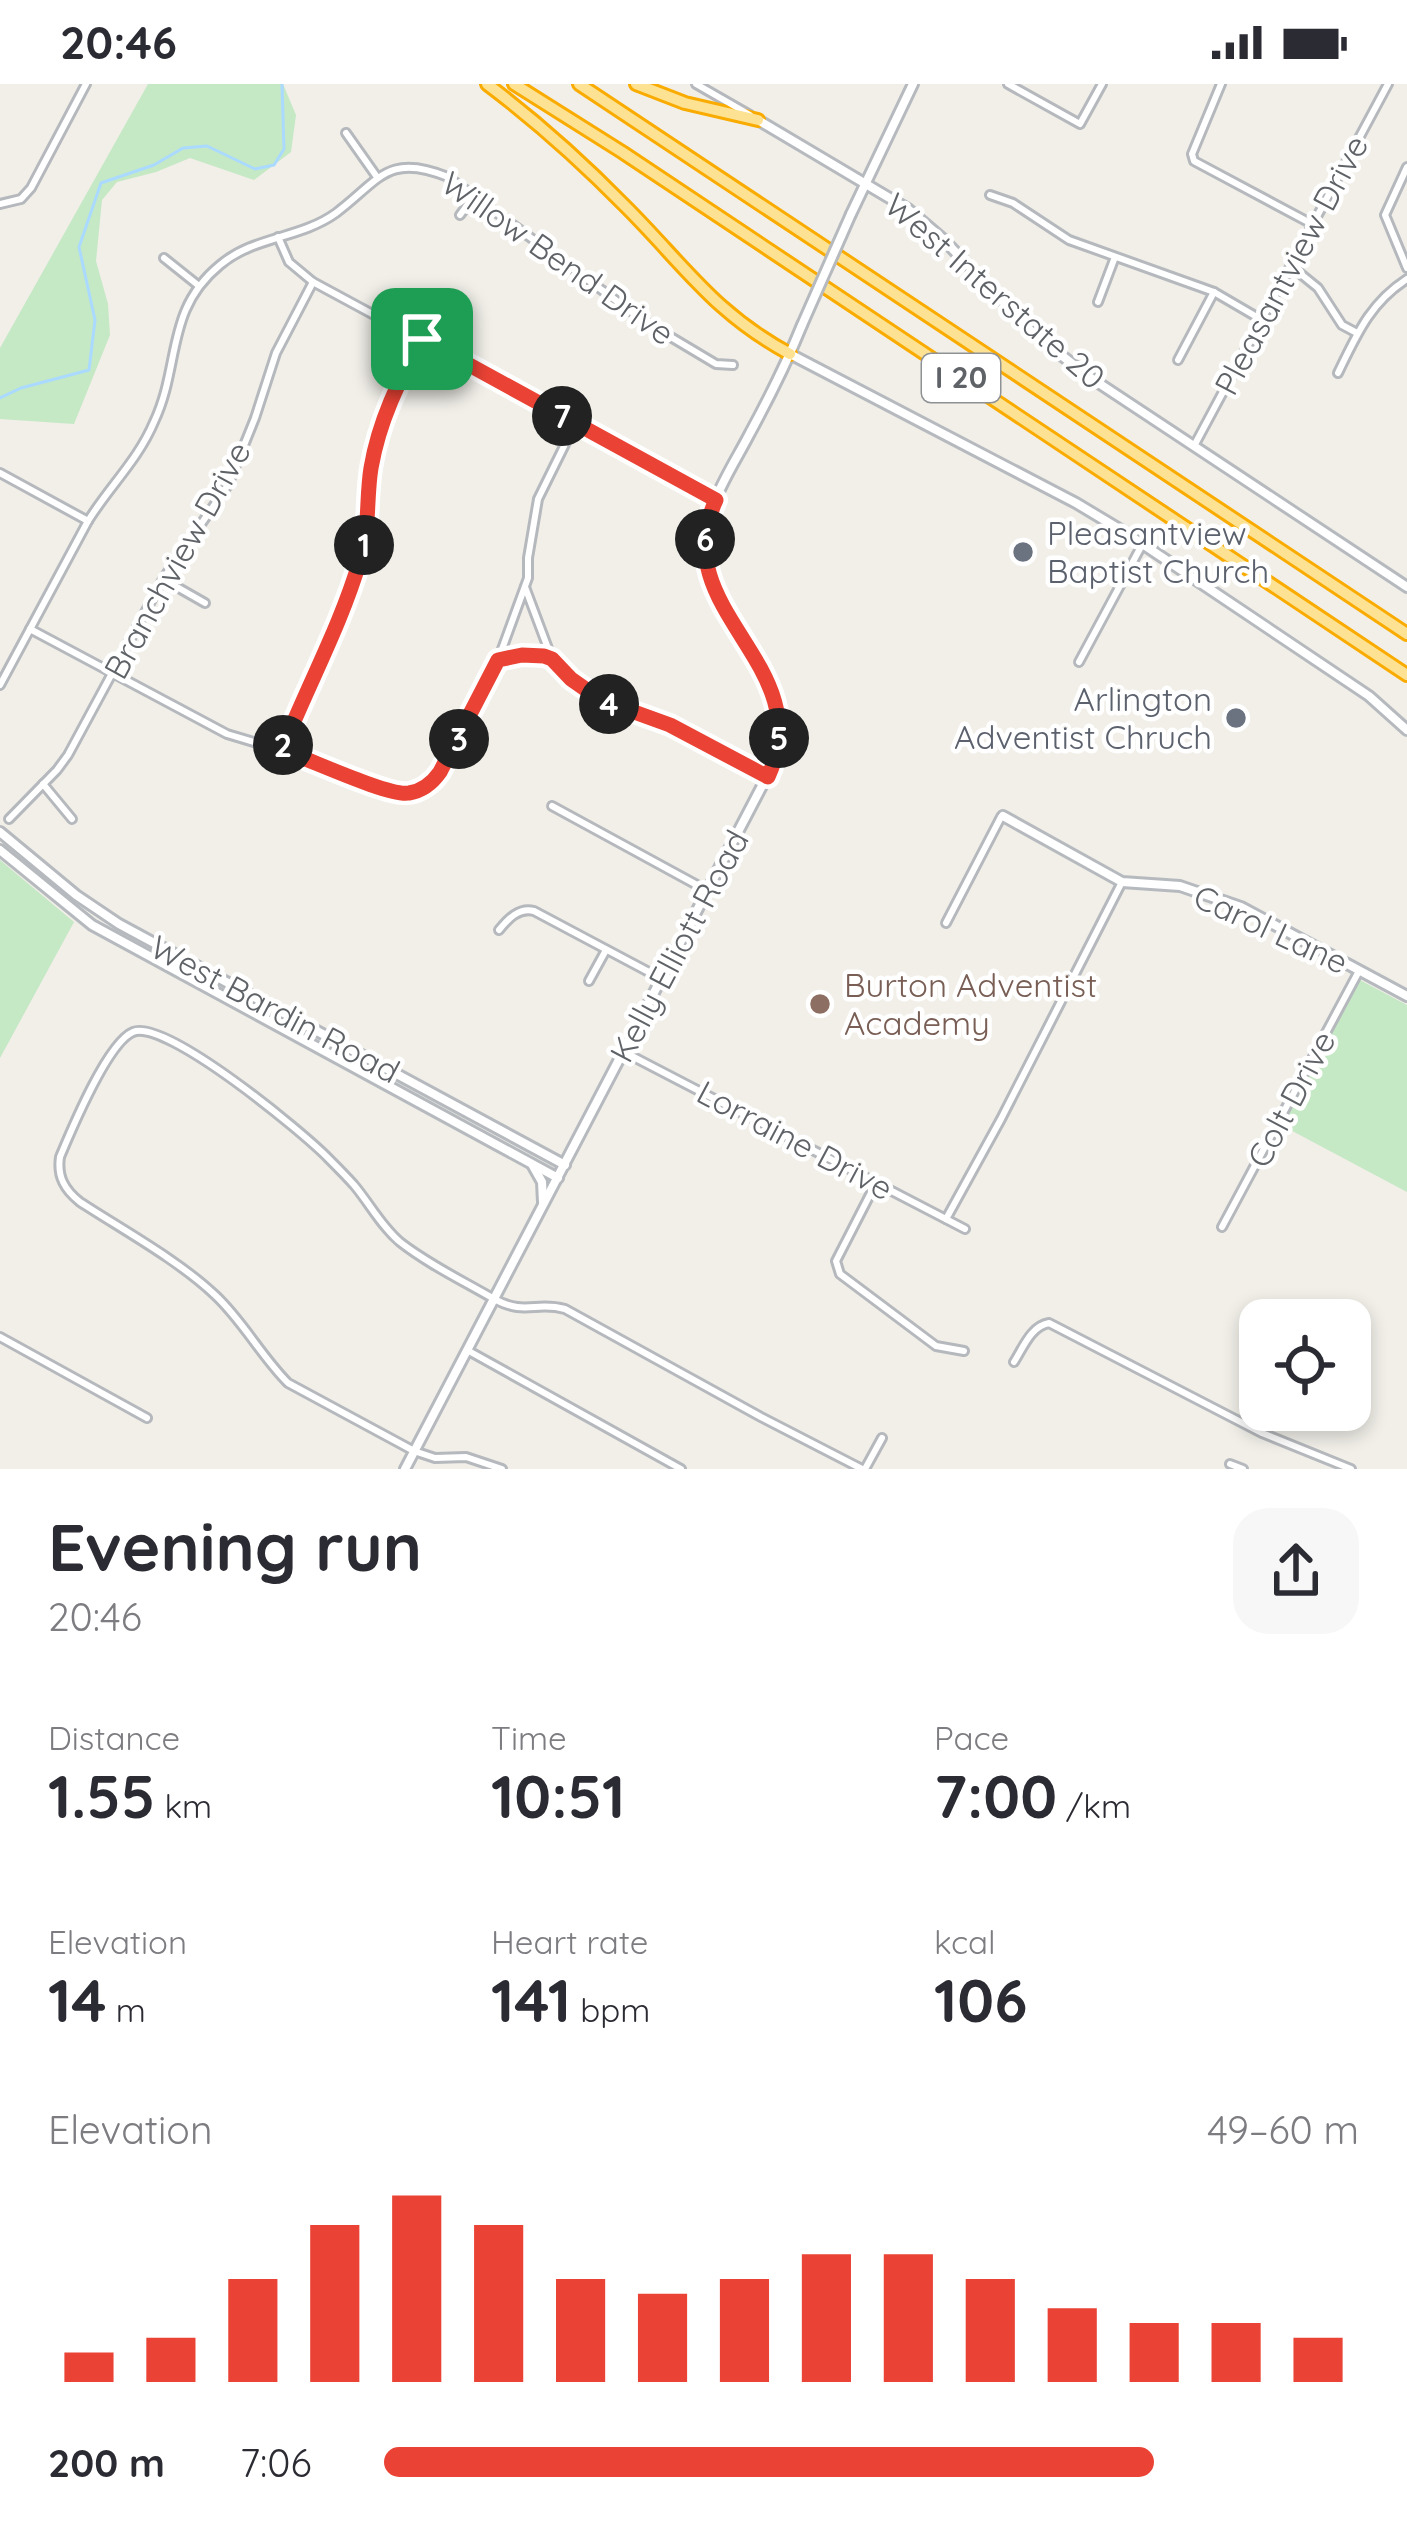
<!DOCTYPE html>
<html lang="en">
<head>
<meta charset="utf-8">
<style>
  body { margin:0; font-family:Quicksand,sans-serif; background:#f7f7f7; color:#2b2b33; height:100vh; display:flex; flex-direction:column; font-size:45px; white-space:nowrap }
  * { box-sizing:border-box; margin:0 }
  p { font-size:39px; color:#7c7c81 }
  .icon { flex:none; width:66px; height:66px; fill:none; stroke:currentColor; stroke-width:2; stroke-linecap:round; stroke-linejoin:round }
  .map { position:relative; height:1385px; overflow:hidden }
  .details { display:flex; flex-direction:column; background:#fff; flex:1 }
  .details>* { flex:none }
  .tools { position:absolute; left:1239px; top:1215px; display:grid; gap:24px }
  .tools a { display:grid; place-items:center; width:132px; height:132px; border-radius:24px; background:#fff; box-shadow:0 6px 18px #0003; font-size:60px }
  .pin { position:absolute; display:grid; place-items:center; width:102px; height:102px; color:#fff; margin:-51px; border-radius:24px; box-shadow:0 6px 18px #0006 }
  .km { position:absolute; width:60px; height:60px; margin:-30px; border-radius:50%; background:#222; color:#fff; font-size:33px; line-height:60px; text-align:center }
  .round { display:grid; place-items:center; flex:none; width:126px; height:126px; border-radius:36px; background:#f7f7f7 }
  .headline { display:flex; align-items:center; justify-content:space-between; height:204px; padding:0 48px }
  h1 { font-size:66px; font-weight:700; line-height:90px }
  .figures { display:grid; grid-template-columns:repeat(3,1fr); gap:18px; height:204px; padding:12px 48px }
  .figures div { display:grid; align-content:center }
  .figures b { font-size:60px; font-weight:700 }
  .figures small { font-size:33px; font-weight:400 }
  .figures p { font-size:33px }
  .chart { height:336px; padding:24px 48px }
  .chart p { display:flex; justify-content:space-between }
  .chart svg { width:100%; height:216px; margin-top:12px; stroke:#ea4335; stroke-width:6 }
  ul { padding:0 48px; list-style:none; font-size:39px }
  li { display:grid; grid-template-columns:192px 144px 1fr; align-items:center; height:90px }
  li i { height:30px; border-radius:15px; background:#ea4335 }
  .status { display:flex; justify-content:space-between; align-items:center; height:84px; padding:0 60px; background:#fff; direction:ltr }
  .status svg { height:33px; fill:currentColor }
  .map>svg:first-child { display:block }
  .green { fill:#c5e8c5 }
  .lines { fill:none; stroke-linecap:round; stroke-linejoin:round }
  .stream { stroke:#aadaff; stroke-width:3 }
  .street-casing { stroke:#b5b8bc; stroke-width:12 }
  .secondary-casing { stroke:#b6babf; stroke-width:14 }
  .highway-casing { stroke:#f9ab00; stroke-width:16 }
  .street { stroke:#fff; stroke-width:6 }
  .secondary { stroke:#fff; stroke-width:8 }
  .highway { stroke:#fde293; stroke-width:10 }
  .secondary-bridge-casing { stroke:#b6babf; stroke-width:14; stroke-linecap:butt }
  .secondary-bridge { stroke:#fff; stroke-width:8 }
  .route-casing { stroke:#fff; stroke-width:24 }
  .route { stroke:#ea4335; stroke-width:15 }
  .worship-dot { fill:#6b7280; stroke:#fff; stroke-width:4.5 }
  .education-dot { fill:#8d6e63; stroke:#fff; stroke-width:4.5 }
  .labels { text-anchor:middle; stroke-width:9; stroke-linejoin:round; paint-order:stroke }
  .shield { fill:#fff; stroke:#8f9295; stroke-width:3 }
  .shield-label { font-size:30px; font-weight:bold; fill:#5f6368 }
  .street-label { font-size:33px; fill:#5f6368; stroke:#fff }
  .worship-label { font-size:33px; fill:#5b616d; stroke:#fff; text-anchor:start }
  .education-label { font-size:33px; fill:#785e54; stroke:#fff; text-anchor:start }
</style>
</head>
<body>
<div class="status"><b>20:46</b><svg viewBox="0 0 49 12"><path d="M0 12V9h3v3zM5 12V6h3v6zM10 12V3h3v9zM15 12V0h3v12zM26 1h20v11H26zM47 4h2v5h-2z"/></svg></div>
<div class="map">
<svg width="1407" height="1385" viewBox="0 0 1407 1385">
  <rect width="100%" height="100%" fill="#f1efe8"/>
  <g class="green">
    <path d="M148,0H283L296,31L291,68L254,96L190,74L156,88L117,98L102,116L96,177L108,220L110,251L74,340L0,335V264Z"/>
    <path d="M0,776L74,838L0,974Z"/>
    <path d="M1358,895L1407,921V1108L1281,1041Z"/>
  </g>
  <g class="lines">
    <path class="stream" d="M0,314L21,304L89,286L95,236L79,163L101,99L154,81L183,64L207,62L255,85L274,81L284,65L282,0"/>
    <g class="street-casing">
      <g id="street">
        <path d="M696,0L750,31"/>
        <path d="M1008,0L1080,40L1102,0"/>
        <path d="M1221,0L1192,70L1194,77L1312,140"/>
        <path d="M346,49L377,93"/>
        <path d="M1407,83L1385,131L1407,184"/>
        <path d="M990,111L1013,119L1069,156L1214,208L1262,236"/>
        <path d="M0,120L21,115L31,104L86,0"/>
        <path d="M460,131L474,112"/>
        <path d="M278,153L289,178L313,198L715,415"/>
        <path d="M164,174L199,202"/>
        <path d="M1291,182L1318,204L1342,241L1357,249"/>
        <path d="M1098,218L1115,173"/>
        <path d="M1178,276L1214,208"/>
        <path d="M1338,289C1357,250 1370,219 1407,195"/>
        <path d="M1194,362L1388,0"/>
        <path d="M0,389L88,437"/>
        <path d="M163,495L205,519"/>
        <path d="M525,503L552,575L584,606L619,625L671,641L768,693"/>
        <path d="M30,545L227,650L314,676L380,704L404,710L413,708L432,699L440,688L498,576L528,494V474L538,415L575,340"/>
        <path d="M498,576L522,571L552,575"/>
        <path d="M1079,578L1143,459"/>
        <path d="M0,601L88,437C109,403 138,376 154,338C181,281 165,226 220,181C254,152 300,155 336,129C379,97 387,68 448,93L644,237L716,280L733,281"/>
        <path d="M282,666C307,603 340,541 360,476C369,446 366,415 371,384C379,337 399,296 421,255"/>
        <path d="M43,700L72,735"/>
        <path d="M552,722L708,807"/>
        <path d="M9,735L57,686L68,671L163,495L228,401L255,334L276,269L313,198"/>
        <path d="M946,839L1001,733"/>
        <path d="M499,846C508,835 519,823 534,827L662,895"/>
        <path d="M589,897L606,866"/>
        <path d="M624,968L965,1145"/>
        <path d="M876,1099L836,1177L840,1190L936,1262L964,1267"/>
        <path d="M946,1135L1001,1035L1122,798"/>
        <path d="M1222,1143L1359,887"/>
        <path d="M0,1253L147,1334"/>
        <path d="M467,1266L681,1385"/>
        <path d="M1014,1278C1023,1264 1031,1242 1049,1239L1262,1349L1351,1385"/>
        <path d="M1230,1380L1243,1385"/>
        <path d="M502,1385L466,1373L435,1374L414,1367L288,1299C261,1272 243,1237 215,1211C178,1176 123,1146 80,1118C65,1106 57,1093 60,1073C71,1047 107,959 133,948C165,934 304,1049 329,1075C337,1083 346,1092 354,1101C370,1120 381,1142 400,1158C428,1180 463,1197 494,1215C526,1232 535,1217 565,1225L761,1333L862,1385"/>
        <path d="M865,1385L882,1354"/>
      </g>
    </g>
    <g class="secondary-casing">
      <g id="secondary">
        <path d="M758,36L908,125L943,155L1034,250L1088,292L1407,503"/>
        <path d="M851,130L913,0"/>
        <path d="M790,270L1076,419L1126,449L1369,612L1407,646"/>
        <path d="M1003,732L1122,798L1180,802L1241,823L1407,912"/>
        <path d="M0,748L76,811L119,840L565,1081"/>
        <path d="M0,766L92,841L558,1094"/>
        <path d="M533,1082L542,1098L543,1118"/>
        <path d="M405,1385L774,679C799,581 708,550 705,468C703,424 731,386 750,349C769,314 787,278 802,241"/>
      </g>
    </g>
    <g class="highway-casing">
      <g id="highway">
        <path d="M487,0C536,37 583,79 626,123C684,181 714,229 790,270"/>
        <path d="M514,0L622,68L1407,591"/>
        <path d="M579,0L1407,550"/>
        <path d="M636,0L685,19L758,36"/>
      </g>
    </g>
    <use href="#street" class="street"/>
    <use href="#secondary" class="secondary"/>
    <use href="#highway" class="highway"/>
    <g class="secondary-bridge-casing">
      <path id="secondary-bridge" d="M802,241L851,130"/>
    </g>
    <use href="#secondary-bridge" class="secondary-bridge"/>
  </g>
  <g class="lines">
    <g class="route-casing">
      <path id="route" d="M422,255L716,416C664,527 820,579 768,693L670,641L601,616L571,595L552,575L544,572L522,571L498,576L440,688C433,698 422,707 409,709C389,713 307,674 282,666C307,603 341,541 360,476C370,446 366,415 371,384C379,337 399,296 422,255Z"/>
    </g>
    <use href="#route" class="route"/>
  </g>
  <g class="worship-dot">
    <circle cx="1023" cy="468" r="12"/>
    <circle cx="1236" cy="634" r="12"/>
  </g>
  <circle class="education-dot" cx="820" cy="920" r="12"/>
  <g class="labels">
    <rect class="shield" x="922" y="270" width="78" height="48" rx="9"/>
    <g class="shield-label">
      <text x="961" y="304">I 20</text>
    </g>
    <g class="street-label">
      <text transform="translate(558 174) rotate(35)" y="12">Willow Bend Drive</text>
      <text transform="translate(1291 181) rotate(-62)" y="12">Pleasantview Drive</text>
      <text transform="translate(995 207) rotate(41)" y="12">West Interstate 20</text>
      <text transform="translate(177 476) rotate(-61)" y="12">Branchview Drive</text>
      <text transform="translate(1271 845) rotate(25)" y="12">Carol Lane</text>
      <text transform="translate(679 862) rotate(-62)" y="12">Kelly Elliott Road</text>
      <text transform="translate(275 925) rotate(28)" y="12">West Bardin Road</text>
      <text transform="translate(1291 1015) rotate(-62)" y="12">Colt Drive</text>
      <text transform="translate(795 1056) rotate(28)" y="12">Lorraine Drive</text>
    </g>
    <g class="worship-label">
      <text x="1047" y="461">Pleasantview<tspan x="1047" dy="38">Baptist Church</tspan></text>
      <text x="1212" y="627" text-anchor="end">Arlington<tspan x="1212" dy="38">Adventist Chruch</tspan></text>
    </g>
    <g class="education-label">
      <text x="844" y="913">Burton Adventist<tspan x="844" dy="38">Academy</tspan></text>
    </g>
  </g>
</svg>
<div class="tools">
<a><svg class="icon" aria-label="locate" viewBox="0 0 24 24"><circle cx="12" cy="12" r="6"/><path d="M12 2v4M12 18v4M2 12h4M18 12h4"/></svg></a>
</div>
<div class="pin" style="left:422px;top:255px;background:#1e9e55"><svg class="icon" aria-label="arrive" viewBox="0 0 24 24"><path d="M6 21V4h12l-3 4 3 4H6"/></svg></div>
<b class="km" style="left:364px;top:461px">1</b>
<b class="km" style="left:283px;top:661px">2</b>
<b class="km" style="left:459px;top:655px">3</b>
<b class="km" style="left:609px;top:620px">4</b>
<b class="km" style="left:779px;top:654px">5</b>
<b class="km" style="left:705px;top:455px">6</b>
<b class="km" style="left:562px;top:332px">7</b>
</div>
<section class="details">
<div class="headline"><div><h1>Evening run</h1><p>20:46</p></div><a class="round"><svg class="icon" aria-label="share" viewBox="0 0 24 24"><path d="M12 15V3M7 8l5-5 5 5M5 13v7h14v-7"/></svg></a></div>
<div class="figures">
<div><p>Distance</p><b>1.55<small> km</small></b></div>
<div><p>Time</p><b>10:51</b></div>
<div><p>Pace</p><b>7:00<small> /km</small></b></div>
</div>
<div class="figures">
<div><p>Elevation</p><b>14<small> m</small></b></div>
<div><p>Heart rate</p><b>141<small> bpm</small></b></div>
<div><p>kcal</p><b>106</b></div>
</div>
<div class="chart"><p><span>Elevation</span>49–60 m</p>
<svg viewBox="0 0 160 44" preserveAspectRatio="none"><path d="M5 44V38M15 44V35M25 44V23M35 44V12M45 44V6M55 44V12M65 44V23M75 44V26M85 44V23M95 44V18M105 44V18M115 44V23M125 44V29M135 44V32M145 44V32M155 44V35"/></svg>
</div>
<ul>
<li><b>200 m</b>7:06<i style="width:79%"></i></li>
</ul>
</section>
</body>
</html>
